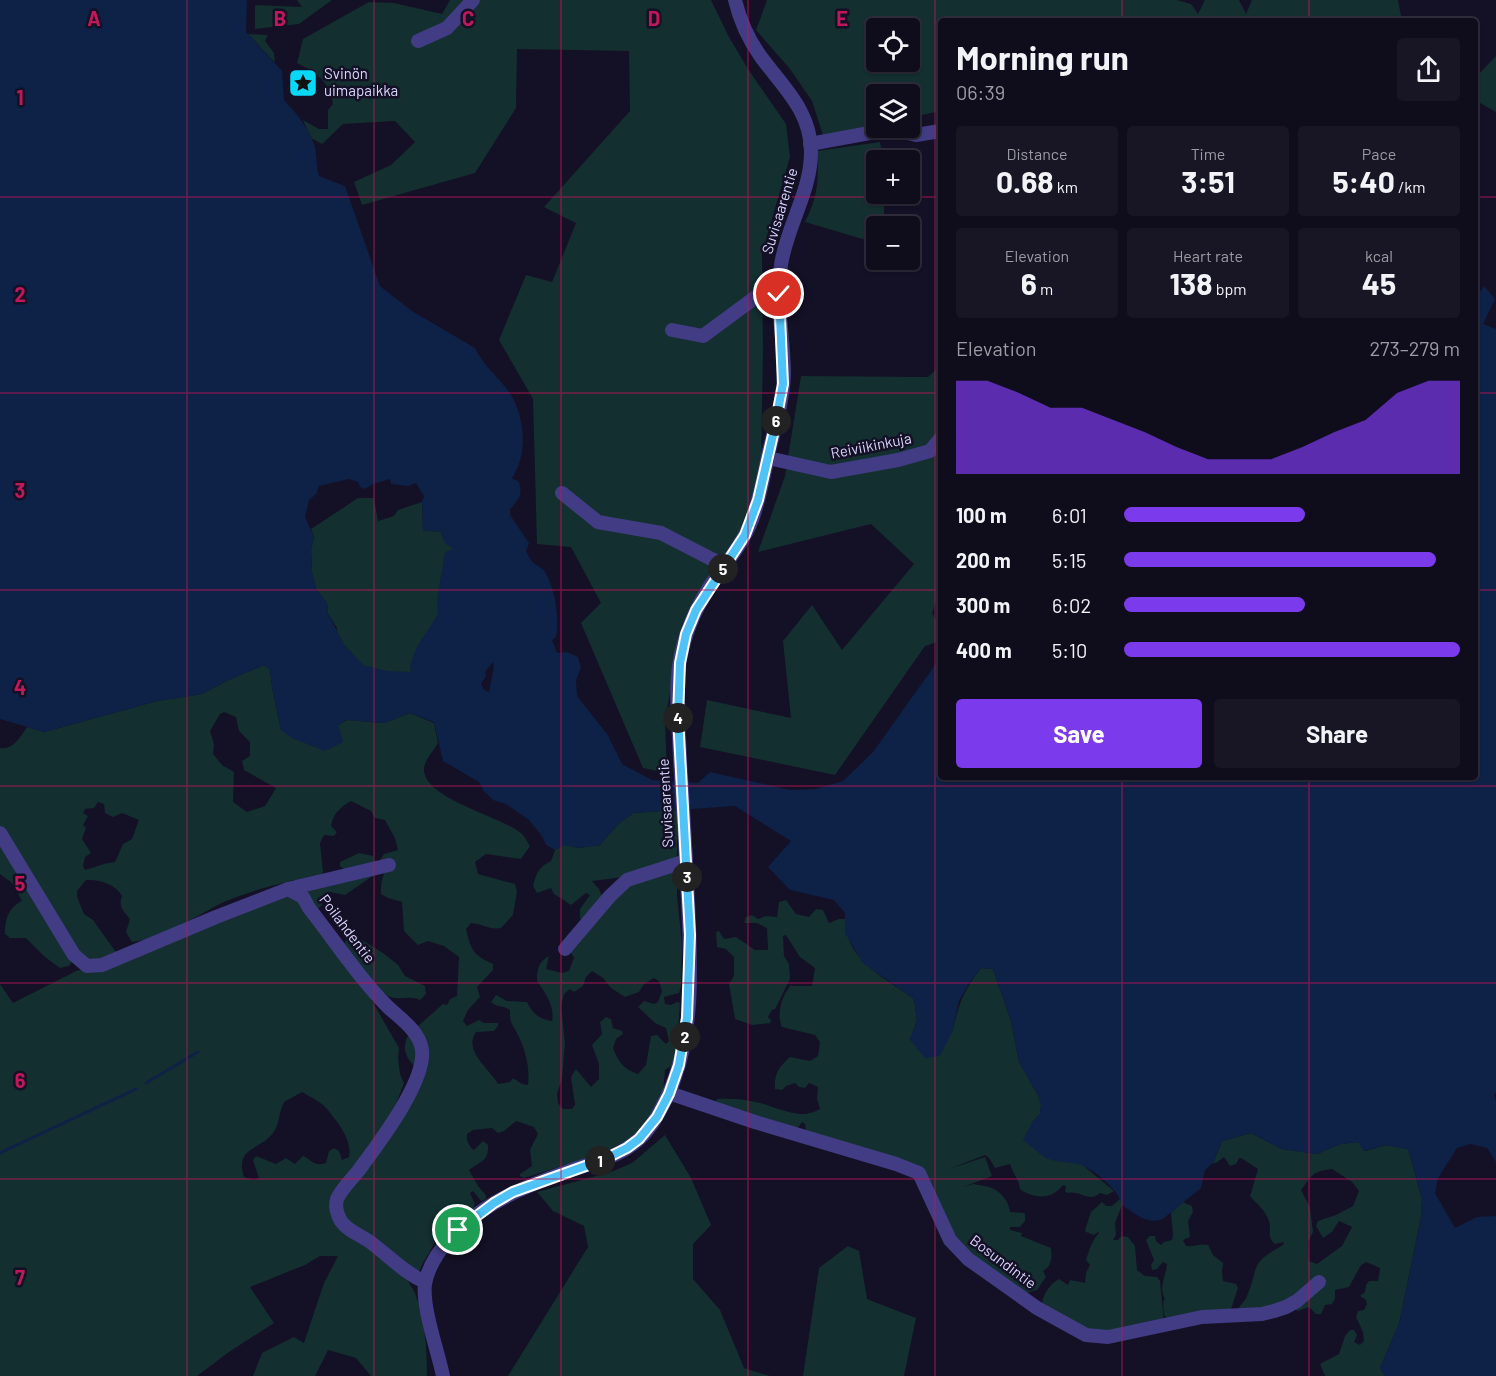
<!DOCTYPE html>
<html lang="en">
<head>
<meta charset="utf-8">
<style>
  body { margin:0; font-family:Barlow,sans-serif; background:#181525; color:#f1f3f6; height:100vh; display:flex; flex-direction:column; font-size:22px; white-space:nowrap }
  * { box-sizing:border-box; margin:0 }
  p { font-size:20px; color:#9b9ba3 }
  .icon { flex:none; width:33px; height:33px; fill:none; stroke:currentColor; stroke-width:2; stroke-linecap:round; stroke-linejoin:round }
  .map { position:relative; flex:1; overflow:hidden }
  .panel { position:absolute; left:938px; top:18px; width:540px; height:762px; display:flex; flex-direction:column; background:#0f0c1c; border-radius:6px; box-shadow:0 2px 4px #0004,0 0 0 2px #2f2c3b }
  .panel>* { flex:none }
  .controls { position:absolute; left:866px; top:18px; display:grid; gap:12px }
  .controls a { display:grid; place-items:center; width:54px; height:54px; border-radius:6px; background:#0f0c1c; box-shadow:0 2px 4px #0004,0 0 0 2px #2f2c3b; font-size:30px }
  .pin { position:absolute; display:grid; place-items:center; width:51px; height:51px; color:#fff; margin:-26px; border:3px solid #fff; border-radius:50%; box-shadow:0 2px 6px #0007 }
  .km { position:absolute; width:30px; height:30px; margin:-15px; border-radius:50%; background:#222; color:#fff; font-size:16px; line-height:30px; text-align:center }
  .round { display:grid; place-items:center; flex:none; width:63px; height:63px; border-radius:6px; background:#181525 }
  .overview { display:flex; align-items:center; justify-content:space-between; height:102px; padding:0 18px }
  h1 { font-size:33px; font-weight:700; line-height:45px }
  .figures { display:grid; grid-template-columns:repeat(3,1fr); gap:9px; height:102px; padding:6px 18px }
  .figures div { display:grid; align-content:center; border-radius:6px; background:#181525; text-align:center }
  .figures b { font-size:30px; font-weight:700 }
  .figures small { font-size:16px; font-weight:400 }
  .figures p { font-size:16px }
  .chart { height:168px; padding:12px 18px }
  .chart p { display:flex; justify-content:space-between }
  .chart svg { width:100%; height:108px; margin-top:6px; fill:#7c3aed; opacity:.7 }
  .primary-button { display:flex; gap:12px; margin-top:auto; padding:12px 18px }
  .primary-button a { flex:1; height:69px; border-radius:6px; background:#7c3aed; color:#fff; font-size:24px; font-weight:700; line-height:69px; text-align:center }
  .primary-button a+a { background:#181525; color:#f1f3f6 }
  ul { padding:0 18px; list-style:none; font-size:20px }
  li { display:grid; grid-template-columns:96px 72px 1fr; align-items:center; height:45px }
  li i { height:15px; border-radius:8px; background:#7c3aed }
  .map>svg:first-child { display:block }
  .green { fill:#132f2f; fill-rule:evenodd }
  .water { fill:#0e2147; fill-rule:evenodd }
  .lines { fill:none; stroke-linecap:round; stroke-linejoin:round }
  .stream { stroke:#0e2147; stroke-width:3 }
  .minor { stroke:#413c83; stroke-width:14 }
  .route-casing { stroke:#fff; stroke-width:12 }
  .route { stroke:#4fc3f7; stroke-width:8 }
  .grid { fill:none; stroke:#c2185b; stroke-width:1.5; stroke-opacity:0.55 }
  .labels { text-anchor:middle; stroke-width:5; stroke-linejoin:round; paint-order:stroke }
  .poi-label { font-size:15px; fill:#dbd6fe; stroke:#141026; text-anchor:start }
  .street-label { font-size:15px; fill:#dbd6fe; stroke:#141026 }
  .grid-label { font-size:20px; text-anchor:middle; font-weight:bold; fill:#c2185b; stroke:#141026; stroke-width:5; stroke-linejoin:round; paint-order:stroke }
</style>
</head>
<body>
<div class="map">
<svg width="1496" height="1376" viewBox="0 0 1496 1376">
  <rect width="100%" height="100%" fill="#141026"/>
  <g class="green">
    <path d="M297,0H332L299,24L255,29V5L302,7Z"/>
    <path d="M450,0H711L729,37L748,69L786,124L790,157L762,253L763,350L761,464L743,533L682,624L665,721L667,773L643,768L581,623L601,603L571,547L537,544L533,399L499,340L526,275L552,282L576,223L544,207L630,111L629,51L517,49L516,108L475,173L362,205L354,182L391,165L415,142L395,121L343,124L322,144L311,138L303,120L319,129H328V110L333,104C329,81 317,73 297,63L303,39L369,2L394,3L442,14Z"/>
    <path d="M767,0H1177L1191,4L1198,14L1205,0H1239L1246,14L1252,0H1398L1402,21H940V111L909,118V94H876V125L823,135L812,101L790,69L756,30ZM876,28H909V62H876Z"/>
    <path d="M248,34L268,35L265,41L274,53L275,63Z"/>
    <path d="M1496,56V112L1475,100L1474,79Z"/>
    <path d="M880,142L883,160H876V194H884V226H876V243L805,222C818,196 819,180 817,151Z"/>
    <path d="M940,366V597L938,596L932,613L940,627V641L925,646L835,775L700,747L707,700L791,718L783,641L812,605L842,650L914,564L871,524L758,552L785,476L801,376L928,377Z"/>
    <path d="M358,498H374L378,521L394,516L398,510L422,502L423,531L460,532L436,664L394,679L336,658L337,628L328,614L327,603L316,589L312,572L311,550L314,537L311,529Z"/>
    <path d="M264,665L270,669L272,687L281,730L338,725L347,720L384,723L410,713L434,723L438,743C434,750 425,760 424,768C422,799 503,816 522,834C525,837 528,843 530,846L521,859L486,854L475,862L478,874L515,884L517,891L513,915L501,928C489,930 483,924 471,923L466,929C471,950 473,955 493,964V970L477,987L480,997L468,1010L463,1021L467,1026L479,1020L484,1023H498V1026L494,1031L476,1032C463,1051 489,1068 498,1084L510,1082L513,1078L522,1084L528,1085C530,1069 526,1052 519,1037C514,1026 509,1024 510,1010C504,1005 496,1008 491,1002L496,995L507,1001L527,1002C532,1013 539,1019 552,1021C555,1007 545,992 537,981C537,969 538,962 549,956L546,969L562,973L569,971L574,957L568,950L624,877L592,881L599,889L603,898L583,921L580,918V909L590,895L586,893L571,905L554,894L551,888L537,893L533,886C536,873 539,867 551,861L555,850L564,845L579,848L600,845L617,825L633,813L677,810V895L682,945L681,987L679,993L664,997L665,1004L671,1005L677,1002L680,1003L677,1047L673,1065L665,1070L663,1092L645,1123L630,1139L600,1154L524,1178L520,1176V1174L532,1166L530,1150L538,1134L534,1127L516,1121L504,1131L498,1133L492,1128L473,1130L467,1134C466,1140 469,1147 474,1150L483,1141L488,1145C489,1162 480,1161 469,1170L478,1186L486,1195V1199L481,1201L473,1191L470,1193L475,1204L473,1209L444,1233L437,1231L435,1233C437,1247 424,1257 420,1270L407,1276C408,1283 412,1287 415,1293C425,1319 427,1348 427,1376H371L356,1358L328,1350L315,1376H253L262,1353L294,1337L304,1343L324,1283L338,1256H320L305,1265L250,1287L274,1323L229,1352L197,1376H0V984L13,1003L76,971L84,969L286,894L298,897L371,999L399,1048L398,1058L400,1074L404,1083L394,1109L356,1175L417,1068C405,1059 401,1047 409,1034L443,1004L447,1005L450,999L457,996L459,957L444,946L428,941L418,945L404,931L402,902L388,898L381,894C381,884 381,877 387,869L380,860L384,854L398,850L395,838L385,820L375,818L371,811L351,801C340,807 333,814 331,826L337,832L334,836L324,835L320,843L323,872L318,879L344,869L340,866V862L359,853L373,856L374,875L345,895L330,892L322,896V905L316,911L294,880C271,886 248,892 226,901C196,915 166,938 132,942L126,932L130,919C123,911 118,906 122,896C116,884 99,879 86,880L77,891V897L84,914L93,920L116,952L95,964L83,960L0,829V748C14,750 20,737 27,727L44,732L157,701L202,694L226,681ZM224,712L236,717L239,731L250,742V756L242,761L244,770L276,788L265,806L247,812L233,802L234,772L222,765L213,754L214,744L210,731L220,714ZM98,802L104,804L105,813L113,817L122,813L139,820L132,839L123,844L115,862C104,863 96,867 85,870L83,866L85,857L91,853L82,839L86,828L83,825L88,816L83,813L85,809L94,808ZM592,971L603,978L611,988L625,997L639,992L644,984L654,978L659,981L662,991L658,1002L654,1004L644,1001L638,1007L655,1023L666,1028L669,1041L666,1044L657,1035L651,1036L646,1065L638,1074C624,1070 618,1061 613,1048L616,1039L623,1034L622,1031L613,1028L611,1019L606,1017L600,1022L602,1034L592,1045L599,1064V1079L591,1087L576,1069L571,1077L575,1105L572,1109H563L558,1103L557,1094L562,1079L565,1043L561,1006L564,994L570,989L574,992L583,986L586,977ZM302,1092C310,1097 320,1101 326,1108C336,1120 353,1140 349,1157L342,1160L339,1151L334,1148L329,1151L326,1163C314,1167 312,1160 303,1156L295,1164L286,1158L276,1164L256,1156L253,1160L259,1178L254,1180L244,1177C234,1145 263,1151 275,1130C280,1121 279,1111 284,1102Z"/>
    <path d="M0,842L73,960L69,966L60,968L45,957L26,938H10L5,934C5,919 8,908 22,901L12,883L0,874Z"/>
    <path d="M786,900L796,914L809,917L816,909L823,910L829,923L839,919H846C843,958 886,979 914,999L917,1020L910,1040L952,1032C959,1004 963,991 981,968L993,969L1011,1021L1019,1062L1038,1095L1041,1105L1040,1114L1032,1123L1114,1191L1107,1195L1100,1193C1089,1203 1080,1190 1068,1193L1065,1192L1066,1186L1063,1185C1052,1200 1034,1199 1020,1189C1019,1179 1013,1174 1010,1164L995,1168L989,1158L985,1155L949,1169L985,1157L992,1176L963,1187L974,1184C980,1186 983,1185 989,1187C1000,1190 1009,1201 1010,1212L1025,1213V1221L1020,1227H1010V1230L1022,1233L1021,1236L1051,1248C1052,1257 1052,1266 1043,1271L1046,1277L1037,1290L1023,1294L961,1251L921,1173L806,1133L805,1124L802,1122L795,1132L715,1102L717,1099C731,1098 746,1099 760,1103C780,1108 800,1121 820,1109L817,1099L818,1087L809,1083L805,1088L799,1087L795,1083L786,1086L782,1090L775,1089C774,1073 779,1067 790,1057L810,1061L818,1056L820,1042L815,1035L782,1027C776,1014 782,995 791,985L793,986H812L815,968L800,957L786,935L783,936L784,956L789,964L790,979L775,1009L772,1010L768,1017L771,1020L770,1023L752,1025L735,1019L729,984L734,976V957L726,949L717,947L716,932L719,931L724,939L736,937L755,950H768L767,928L757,923H744L746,917L752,915L758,919L766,916L777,917L779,902Z"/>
    <path d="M354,935L383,953L398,965L405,976L425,986L426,994L420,1000C410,995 398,1001 388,996C378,991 352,957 344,946L346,940Z"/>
    <path d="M1251,1133L1282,1149L1317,1154L1340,1144L1359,1142L1365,1151L1386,1145L1408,1149L1422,1199L1421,1217L1399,1324L1380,1368L1385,1376H1325L1320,1364L1339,1354L1345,1336L1350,1330H1354L1357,1335L1354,1342L1360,1345L1364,1341L1363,1332L1356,1317L1358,1311L1364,1310L1367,1304L1366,1300L1360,1296L1365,1292L1366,1285L1369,1281H1378L1380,1268L1366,1262L1361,1265L1349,1287L1335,1290V1299L1332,1304L1325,1305L1321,1314H1316L1309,1307L1298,1311L1291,1307L1237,1312C1239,1305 1244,1303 1247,1296C1260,1264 1249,1264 1283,1245L1284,1242L1275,1244C1266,1237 1272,1230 1269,1221C1265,1210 1257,1204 1250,1196L1258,1169L1241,1158H1239L1236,1164L1230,1166L1224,1157L1216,1163H1213L1222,1141ZM1332,1169L1352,1182L1359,1191L1353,1206L1336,1215L1318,1221L1316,1226L1323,1238L1332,1232L1339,1221L1352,1227L1342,1246L1317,1264L1309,1261L1308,1242L1313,1232L1310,1207L1301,1190C1312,1176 1312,1171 1332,1169Z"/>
    <path d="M665,1135L691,1178L711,1225L693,1244V1279L720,1310L744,1368L770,1376H508L588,1247L584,1226L553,1211L537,1192L611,1172L632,1163Z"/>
    <path d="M1121,1198L1122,1205L1115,1223L1116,1235L1113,1240H1118L1122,1236L1128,1237L1135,1246L1137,1270L1145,1276L1157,1277L1160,1281L1164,1322L1101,1337L1042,1304C1043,1294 1050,1284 1059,1279L1068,1285L1070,1280L1085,1283L1086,1273L1090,1265L1086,1260C1089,1251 1092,1240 1099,1233L1098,1232L1094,1235L1086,1232L1085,1230L1091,1212L1102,1202L1106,1206H1112Z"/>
    <path d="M1182,1202L1192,1206L1193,1212L1188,1221L1190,1237L1183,1240L1186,1246C1195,1247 1200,1243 1208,1245L1213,1255L1223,1263L1222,1271L1223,1281L1236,1284L1238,1288L1230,1312L1168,1320L1164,1315L1163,1302L1165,1299C1158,1287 1166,1276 1167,1264L1163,1262L1157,1269L1152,1270L1151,1265L1154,1260L1146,1240L1150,1236H1155L1156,1241L1161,1245L1164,1242L1172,1240L1173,1235L1171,1213Z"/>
    <path d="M848,1246L859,1251L867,1299L916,1318L904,1376H803L819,1268Z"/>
  </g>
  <path class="water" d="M0,0H247L246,32L282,71L284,100C297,114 309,128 315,147C317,157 316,166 319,176L345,186L380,286L412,311L475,348C483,365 496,375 507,389C525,413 529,453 512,478L519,482C523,495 519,499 510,509V515L529,543L526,551C528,554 529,557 531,560C534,565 542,567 545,572C556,590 559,618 556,637L552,640L557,653L567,652L578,657L581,668L576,680L577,696L607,734L622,764L652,780L698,783L710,772L791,790L815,789L843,781L873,752L940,658V777H1474V301L1484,286L1495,299L1483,324L1496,329V1093L1494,1094L1496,1101V1162L1487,1148L1470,1144L1457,1148L1438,1178L1435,1193L1455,1228L1477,1217L1496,1216V1376H1385L1380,1368L1399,1324L1421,1217L1422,1199L1408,1149L1386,1145L1364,1151L1358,1142L1340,1144L1317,1154L1282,1149L1251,1133L1222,1141L1213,1163L1205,1170L1201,1188L1163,1219C1146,1225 1136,1214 1122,1205C1120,1191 1092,1167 1078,1164C1068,1162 1055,1162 1046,1158C1038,1153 1030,1145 1023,1140L1032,1123L1040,1114L1041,1105L1038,1095L1019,1062L1011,1021L993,969L981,968L970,982L959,1001L952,1032L940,1056L925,1058L910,1040L917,1020L914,999L863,963L845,933V913L834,900L790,890L768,867L791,841L735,806L633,813L617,825L600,845L579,848L564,845L555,850L546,845L542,836L529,820L506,804L493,800L483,790L479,782L443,761L434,722L410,713L384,723L346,720L338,725L343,742L325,751L292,738L281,730L272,687L270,669L264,665L226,681L202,694L157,701L44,732L0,719ZM349,479L358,482L360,487L365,489L373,484L390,479L391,484L409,486L416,483L424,496L422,502L423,531H440L445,543L453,549L445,552L437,599L438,614L417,647L410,665L411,672L387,671L363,665L344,644L328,614L327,603L316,589L312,572L311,550L314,537L305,517L309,500L316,494L319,486ZM493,662L494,666L489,692L484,690L481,684L486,676L485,672Z"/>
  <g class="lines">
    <g class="stream">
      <path d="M146,1083L198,1052"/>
      <path d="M0,1153L136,1089"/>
    </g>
    <g class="minor">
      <path d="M418,41L447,28L473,0"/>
      <path d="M810,144L891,129L916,135L940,131"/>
      <path d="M672,330L703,336L768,288L779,284"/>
      <path d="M768,458L831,472L898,460L930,451L940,439"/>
      <path d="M562,493L598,522L661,533L725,566"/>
      <path d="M0,833L74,955L87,966L102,965L216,917L288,889L303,897L309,908C335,941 359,978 389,1008C401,1019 420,1032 422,1050C426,1082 378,1144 359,1170C352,1179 342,1188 337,1199C335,1206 337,1215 341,1221C347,1231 365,1237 374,1245C391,1258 405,1273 425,1282"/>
      <path d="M288,889L389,865"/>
      <path d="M565,949L610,896L627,880L686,861"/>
      <path d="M669,1093L755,1122L896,1164L919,1173L950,1240L968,1259L1037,1308L1086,1335L1108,1337L1202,1317L1262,1314L1274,1311L1286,1307L1297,1301L1319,1282"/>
      <path d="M443,1376C438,1351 422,1308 425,1284C428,1266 440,1249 452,1236C485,1201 529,1185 574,1169C596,1162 620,1156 638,1140C652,1128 660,1111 668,1095C695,1035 691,965 688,901C686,854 683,807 680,760C679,729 675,697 679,666C683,637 694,611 710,586C725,564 742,545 752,520C760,498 764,474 769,451C775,427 783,400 784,374C784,338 775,302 781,265C787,225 811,192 811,152C811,111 783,87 761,57C748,39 740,21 735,0"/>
    </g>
  </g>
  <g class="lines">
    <g class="route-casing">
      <path id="route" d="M458,1230L494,1203L513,1192L605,1159L627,1148L639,1139L657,1117L669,1094L679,1065L687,1018L690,935L678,717L680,663L686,634L696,610L745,535L758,500L775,426L783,384L779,294"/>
    </g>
    <use href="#route" class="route"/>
  </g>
  <path class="grid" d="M187,0V1376M374,0V1376M561,0V1376M748,0V1376M935,0V1376M1122,0V21M1309,0V21M0,197H940M1474,197H1496M0,393H940M1474,393H1496M0,590H940M1474,590H1496M1122,777V1376M1309,777V1376M0,786H1496M0,983H1496M0,1179H1496"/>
  <defs>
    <g id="sight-square" transform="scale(1.5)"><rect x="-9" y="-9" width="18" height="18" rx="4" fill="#07d8f8" stroke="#141026"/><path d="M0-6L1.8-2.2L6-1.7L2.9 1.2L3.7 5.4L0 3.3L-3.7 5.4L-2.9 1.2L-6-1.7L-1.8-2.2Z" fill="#111"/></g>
  </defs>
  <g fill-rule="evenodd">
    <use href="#sight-square" x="303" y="83"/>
  </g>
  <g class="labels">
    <g class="poi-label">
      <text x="324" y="79">Svinön<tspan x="324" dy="17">uimapaikka</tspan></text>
    </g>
    <g class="street-label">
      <text transform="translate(780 211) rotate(-73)" y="5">Suvisaarentie</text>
      <text transform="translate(871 446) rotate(-11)" y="5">Reiviikinkuja</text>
      <text transform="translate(666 803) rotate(-93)" y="5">Suvisaarentie</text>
      <text transform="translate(347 929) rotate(53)" y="5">Poilahdentie</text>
      <text transform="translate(1003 1262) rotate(37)" y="5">Bosundintie</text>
    </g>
  </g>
  <g class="grid-label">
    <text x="94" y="26">A</text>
    <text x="280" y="26">B</text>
    <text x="468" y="26">C</text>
    <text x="654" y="26">D</text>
    <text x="842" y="26">E</text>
    <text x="20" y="105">1</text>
    <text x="20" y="302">2</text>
    <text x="20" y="498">3</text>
    <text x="20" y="695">4</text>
    <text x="20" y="891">5</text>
    <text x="20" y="1088">6</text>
    <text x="20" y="1285">7</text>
  </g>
</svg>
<div class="controls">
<a><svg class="icon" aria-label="locate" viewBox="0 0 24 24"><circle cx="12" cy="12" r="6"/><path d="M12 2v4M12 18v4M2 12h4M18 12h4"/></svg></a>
<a><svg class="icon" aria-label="layers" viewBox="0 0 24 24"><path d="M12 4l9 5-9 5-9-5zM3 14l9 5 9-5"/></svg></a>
<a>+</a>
<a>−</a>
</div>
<div class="pin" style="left:458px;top:1230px;background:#1e9e55"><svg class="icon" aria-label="arrive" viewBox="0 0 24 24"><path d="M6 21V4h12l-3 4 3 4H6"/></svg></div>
<div class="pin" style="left:779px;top:294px;background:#d93025"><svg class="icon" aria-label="check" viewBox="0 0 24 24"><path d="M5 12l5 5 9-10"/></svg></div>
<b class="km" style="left:600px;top:1161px">1</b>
<b class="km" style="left:685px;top:1037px">2</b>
<b class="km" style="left:687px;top:877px">3</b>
<b class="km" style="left:678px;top:718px">4</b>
<b class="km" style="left:723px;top:569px">5</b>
<b class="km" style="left:776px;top:421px">6</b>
<section class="panel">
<div class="overview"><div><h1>Morning run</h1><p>06:39</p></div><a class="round"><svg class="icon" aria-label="share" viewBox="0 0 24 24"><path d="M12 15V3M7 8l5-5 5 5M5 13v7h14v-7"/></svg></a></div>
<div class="figures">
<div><p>Distance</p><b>0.68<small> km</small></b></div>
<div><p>Time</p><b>3:51</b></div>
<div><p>Pace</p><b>5:40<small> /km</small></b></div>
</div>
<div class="figures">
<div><p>Elevation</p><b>6<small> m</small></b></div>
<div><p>Heart rate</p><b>138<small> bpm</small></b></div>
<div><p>kcal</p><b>45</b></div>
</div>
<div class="chart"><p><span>Elevation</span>273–279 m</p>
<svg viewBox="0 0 160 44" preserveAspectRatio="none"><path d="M0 44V6L10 6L20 11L30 17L40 17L50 22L60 27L70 33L80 38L90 38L100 38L110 33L120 27L130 22L140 11L150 6L160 6V44z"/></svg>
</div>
<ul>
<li><b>100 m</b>6:01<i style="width:54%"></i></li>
<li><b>200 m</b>5:15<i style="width:93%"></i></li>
<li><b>300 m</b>6:02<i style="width:54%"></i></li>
<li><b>400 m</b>5:10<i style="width:100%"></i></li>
</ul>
<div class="primary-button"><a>Save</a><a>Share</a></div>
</section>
</div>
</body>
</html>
